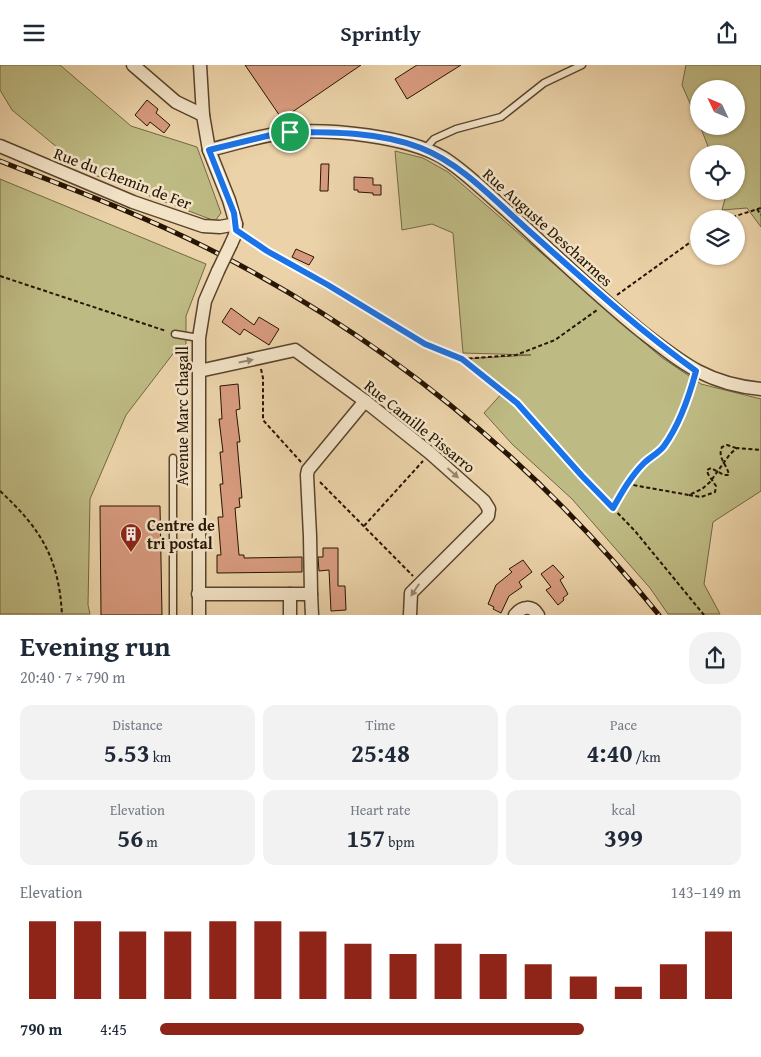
<!DOCTYPE html>
<html lang="en">
<head>
<meta charset="utf-8">
<style>
  body { margin:0; font-family:"Gentium Book Plus",serif; background:#f2f2f3; color:#1f2937; height:100vh; display:flex; flex-direction:column; font-size:19px; white-space:nowrap }
  * { box-sizing:border-box; margin:0 }
  p { font-size:16px; color:#747a83 }
  .icon { flex:none; width:28px; height:28px; fill:none; stroke:currentColor; stroke-width:2; stroke-linecap:round; stroke-linejoin:round }
  .map { position:relative; height:550px; overflow:hidden }
  .details { display:flex; flex-direction:column; background:#fff; flex:1 }
  .details>* { flex:none }
  .needle { width:32px; rotate:314deg }
  .fabs { position:absolute; left:690px; top:15px; display:grid; gap:10px }
  .fabs a { display:grid; place-items:center; width:55px; height:55px; border-radius:50%; background:#fff; box-shadow:0 1px 4px #0004; font-size:25px }
  .pin { position:absolute; display:grid; place-items:center; width:42px; height:42px; color:#fff; margin:-21px; border:2px solid #fff; border-radius:50%; box-shadow:0 1px 5px #0007 }
  .round { display:grid; place-items:center; flex:none; width:52px; height:52px; border-radius:20px; background:#f2f2f3 }
  .summary { display:flex; align-items:center; justify-content:space-between; height:85px; padding:0 20px }
  h1 { font-size:28px; font-weight:600; line-height:38px }
  .stats { display:grid; grid-template-columns:repeat(3,1fr); gap:8px; height:85px; padding:5px 20px }
  .stats div { display:grid; align-content:center; border-radius:12px; background:#f2f2f3; text-align:center }
  .stats b { font-size:25px; font-weight:600 }
  .stats small { font-size:14px; font-weight:400 }
  .stats p { font-size:14px }
  .chart { height:140px; padding:10px 20px }
  .chart p { display:flex; justify-content:space-between }
  .chart svg { width:100%; height:90px; margin-top:5px; stroke:#8f2418; stroke-width:6 }
  ul { padding:0 20px; list-style:none; font-size:16px }
  li { display:grid; grid-template-columns:80px 60px 1fr; align-items:center; height:38px }
  li i { height:12px; border-radius:6px; background:#8f2418 }
  header { display:flex; justify-content:space-between; align-items:center; height:65px; padding:0 20px; background:#fff; font-size:22px; font-weight:600 }
  .map>svg:first-child { display:block }
  .green { fill:#beba83; stroke:#726843 }
  .building { fill:#d79a7e; stroke:#271503 }
  .lines { fill:none; stroke-linecap:round; stroke-linejoin:round }
  .service-casing { stroke:#58442c; stroke-width:9 }
  .minor-casing { stroke:#58442c; stroke-width:15 }
  .path { stroke:#271503; stroke-width:2; stroke-dasharray:4 2.5; stroke-linecap:butt }
  .service { stroke:#f2e2c6; stroke-width:6 }
  .minor { stroke:#f2e2c6; stroke-width:12 }
  .rail-casing { stroke:#271503; stroke-width:5 }
  .rail { stroke:#f2e2c6; stroke-width:3; stroke-dasharray:9; stroke-linecap:butt }
  .minor-bridge-casing { stroke:#58442c; stroke-width:15; stroke-linecap:butt }
  .minor-bridge { stroke:#f2e2c6; stroke-width:12 }
  .oneway { fill:#97866e }
  .route-casing { stroke:#fff; stroke-width:10 }
  .route { stroke:#1a73e8; stroke-width:6 }
  .labels { text-anchor:middle; stroke-width:5; stroke-linejoin:round; paint-order:stroke }
  .street-label { font-size:16px; fill:#271503; stroke:#f2e2c6 }
  .poi-label { font-size:16px; font-weight:bold; fill:#271503; stroke:#f2e2c6; text-anchor:start }
</style>
</head>
<body>
<header><svg class="icon" aria-label="menu" viewBox="0 0 24 24"><path d="M4 6h16M4 12h16M4 18h16"/></svg>Sprintly<svg class="icon" aria-label="share" viewBox="0 0 24 24"><path d="M12 15V3M7 8l5-5 5 5M5 13v7h14v-7"/></svg></header>
<div class="map">
<svg width="761" height="550" viewBox="0 0 761 550">
  <rect width="100%" height="100%" fill="#ebd2a8"/>
  <filter id="stains"><feTurbulence type="fractalNoise" baseFrequency=".004" numOctaves="4"/><feColorMatrix values="0 0 0 0 .2 0 0 0 0 .09 0 0 0 0 .02 0 0 0 .5 -.17"/></filter>
  <radialGradient id="worn" r=".72"><stop offset=".6" stop-color="#630" stop-opacity="0"/><stop offset="1" stop-color="#630" stop-opacity=".3"/></radialGradient>
  <g class="green">
    <path d="M0,0H60L131,61L197,82L221,148L215,156L87,107L12,45L0,25Z"/>
    <path d="M686,0H761V162L747,143L722,145L727,126H736V89H711L700,61H736V24H699V59L682,20Z"/>
    <path d="M395,86L423,93L448,107L661,292L701,319L761,334V426L713,457L704,519L720,549H668L650,523L572,434L512,379L484,348L505,325L462,294L531,290L463,288L453,168L432,159L402,165Z"/>
    <path d="M0,114L206,199L186,251V284L179,281L126,350L90,434L88,540L90,549H0Z"/>
  </g>
  <g class="building">
    <path d="M245,0H361L282,54Z"/>
    <path d="M417,0H461L407,34L395,14Z"/>
    <path d="M147,35L158,44L156,48L170,60L164,68L150,57L147,61L135,50Z"/>
    <path d="M321,99H329L328,126H320Z"/>
    <path d="M354,112L373,113V120H381V130H373V128L358,127V125H354Z"/>
    <path d="M296,184L314,192L309,200L292,192Z"/>
    <path d="M231,243L254,260L259,252L279,264L269,280L244,264L240,270L222,257Z"/>
    <path d="M238,319L240,344L236,345L240,377H237L242,433H239L240,442L235,443L239,490H244V493L302,492V507L217,508V490H221L218,452H223L220,419H223L220,387H223L219,354H222L220,321Z"/>
    <path d="M100,441H160L162,550H101Z"/>
    <path d="M323,483H338V521H345L346,545L331,546L329,505L319,506L318,492H323Z"/>
    <path d="M523,495L532,507L519,517L522,522L509,531L501,548L493,544L494,542L488,539L496,520L512,507L509,504Z"/>
    <path d="M553,500L564,512L560,515L568,529L563,533L564,535L558,540L546,525L551,522L541,509Z"/>
  </g>
  <g class="lines">
    <g class="service-casing">
      <g id="service">
        <path d="M425,84L434,74L456,64L501,52L544,18L582,0"/>
        <path d="M175,269L199,273"/>
        <path d="M173,393V550"/>
      </g>
    </g>
    <g class="minor-casing">
      <g id="minor">
        <path d="M133,0L176,37L203,50"/>
        <path d="M200,0L203,50L209,85L229,135L236,159L235,170L231,179"/>
        <path d="M0,81L133,137L203,161L220,162L236,159"/>
        <path d="M209,85C236,79 263,69 290,67C332,64 405,71 442,92C465,106 485,127 506,145C550,185 594,228 641,266C682,298 707,319 761,324"/>
        <path d="M199,306L295,285L365,336L430,388L484,436L489,444L488,451L411,528L410,550"/>
        <path d="M198,529H311L310,471L307,410L308,405L365,336"/>
        <path d="M290,529V550"/>
        <path d="M311,529L312,550"/>
        <path d="M199,550V273L205,236L218,206"/>
        <path d="M515,550C522,541 532,540 538,550"/>
      </g>
    </g>
    <g class="path">
      <path d="M757,144L761,150"/>
      <path d="M726,154L761,143"/>
      <path d="M246,172L267,186L328,220L425,279L462,294L517,338L582,411L635,466L704,550"/>
      <path d="M0,211L166,266"/>
      <path d="M617,230L699,171"/>
      <path d="M462,294L516,290L555,275L597,245"/>
      <path d="M261,304L263,313V355L301,397"/>
      <path d="M320,417L413,511"/>
      <path d="M627,419L689,430L702,424L710,417L730,389L737,383L761,385"/>
      <path d="M0,426C41,464 59,493 62,550"/>
      <path d="M689,430L701,432L715,427L716,421L708,409L707,405L711,403L724,410H729C727,399 717,393 722,382L727,380L736,383"/>
      <path d="M613,443L627,419L643,399L663,382L676,362L693,316"/>
      <path d="M364,461L423,396"/>
    </g>
    <use href="#service" class="service"/>
    <use href="#minor" class="minor"/>
    <g class="rail-casing">
      <path id="rail" d="M0,96C69,123 140,149 207,183C384,272 534,395 659,550"/>
    </g>
    <use href="#rail" class="rail"/>
    <g class="minor-bridge-casing">
      <path id="minor-bridge" d="M218,206L231,179"/>
    </g>
    <use href="#minor-bridge" class="minor-bridge"/>
  </g>
  <defs><path id="oneway-solid" d="M-6-.8H1V-3.2L6.5 0L1 3.2V.8H-6Z" transform="scale(1.25)"/></defs>
  <g class="oneway">
    <use href="#oneway-solid" transform="translate(246 296) rotate(-11)"/>
    <use href="#oneway-solid" transform="translate(453 408) rotate(42)"/>
    <use href="#oneway-solid" transform="translate(415 525) rotate(124)"/>
  </g>
  <g class="lines">
    <g class="route-casing">
      <path id="route" d="M290,67C332,67 381,67 421,83C462,99 495,136 528,165C583,214 636,263 696,306C689,332 680,359 664,381C659,388 650,392 644,398C631,411 622,427 613,443L582,411L517,338L462,294L425,279L328,220L267,186L236,165L234,148L209,85L271,70Z"/>
    </g>
    <use href="#route" class="route"/>
  </g>
  <defs>
    <g id="building-pin" transform="scale(1.125)"><path d="M0 17L-7.5 6A9.5 9.5 0 1 1 7.5 6Z" fill="#8f2418" stroke="#f2e2c6"/><path d="M-4-6H4V6H1V3H-1V6H-4ZM-2.5-4.3h1.7v1.8h-1.7ZM.8-4.3h1.7v1.8H.8ZM-2.5-1h1.7V.8h-1.7ZM.8-1h1.7V.8H.8Z" fill="#fff"/></g>
  </defs>
  <g fill-rule="evenodd">
    <use href="#building-pin" x="131" y="469"/>
  </g>
  <g class="labels">
    <g class="street-label">
      <text transform="translate(123 113) rotate(21)" y="6">Rue du Chemin de Fer</text>
      <text transform="translate(548 162) rotate(42)" y="6">Rue Auguste Descharmes</text>
      <text transform="translate(182 351) rotate(-90)" y="6">Avenue Marc Chagall</text>
      <text transform="translate(420 361) rotate(39)" y="6">Rue Camille Pissarro</text>
    </g>
    <g class="poi-label">
      <text x="147" y="466">Centre de<tspan x="147" dy="18">tri postal</tspan></text>
    </g>
  </g>
  <rect width="100%" height="100%" filter="url(#stains)"/>
  <rect width="100%" height="100%" fill="url(#worn)"/>
</svg>
<div class="fabs">
<a><svg class="needle" viewBox="-14 -14 28 28"><path d="M0-13l5 13h-10z" fill="#e53935"/><path d="M0 13l5-13h-10z" fill="#747a83"/></svg></a>
<a><svg class="icon" aria-label="locate" viewBox="0 0 24 24"><circle cx="12" cy="12" r="6"/><path d="M12 2v4M12 18v4M2 12h4M18 12h4"/></svg></a>
<a><svg class="icon" aria-label="layers" viewBox="0 0 24 24"><path d="M12 4l9 5-9 5-9-5zM3 14l9 5 9-5"/></svg></a>
</div>
<div class="pin" style="left:290px;top:67px;background:#1e9e55"><svg class="icon" aria-label="arrive" viewBox="0 0 24 24"><path d="M6 21V4h12l-3 4 3 4H6"/></svg></div>
</div>
<section class="details">
<div class="summary"><div><h1>Evening run</h1><p>20:40 · 7 × 790 m</p></div><a class="round"><svg class="icon" aria-label="share" viewBox="0 0 24 24"><path d="M12 15V3M7 8l5-5 5 5M5 13v7h14v-7"/></svg></a></div>
<div class="stats">
<div><p>Distance</p><b>5.53<small> km</small></b></div>
<div><p>Time</p><b>25:48</b></div>
<div><p>Pace</p><b>4:40<small> /km</small></b></div>
</div>
<div class="stats">
<div><p>Elevation</p><b>56<small> m</small></b></div>
<div><p>Heart rate</p><b>157<small> bpm</small></b></div>
<div><p>kcal</p><b>399</b></div>
</div>
<div class="chart"><p><span>Elevation</span>143–149 m</p>
<svg viewBox="0 0 160 44" preserveAspectRatio="none"><path d="M5 44V6M15 44V6M25 44V11M35 44V11M45 44V6M55 44V6M65 44V11M75 44V17M85 44V22M95 44V17M105 44V22M115 44V27M125 44V33M135 44V38M145 44V27M155 44V11"/></svg>
</div>
<ul>
<li><b>790 m</b>4:45<i style="width:73%"></i></li>
</ul>
</section>
</body>
</html>
